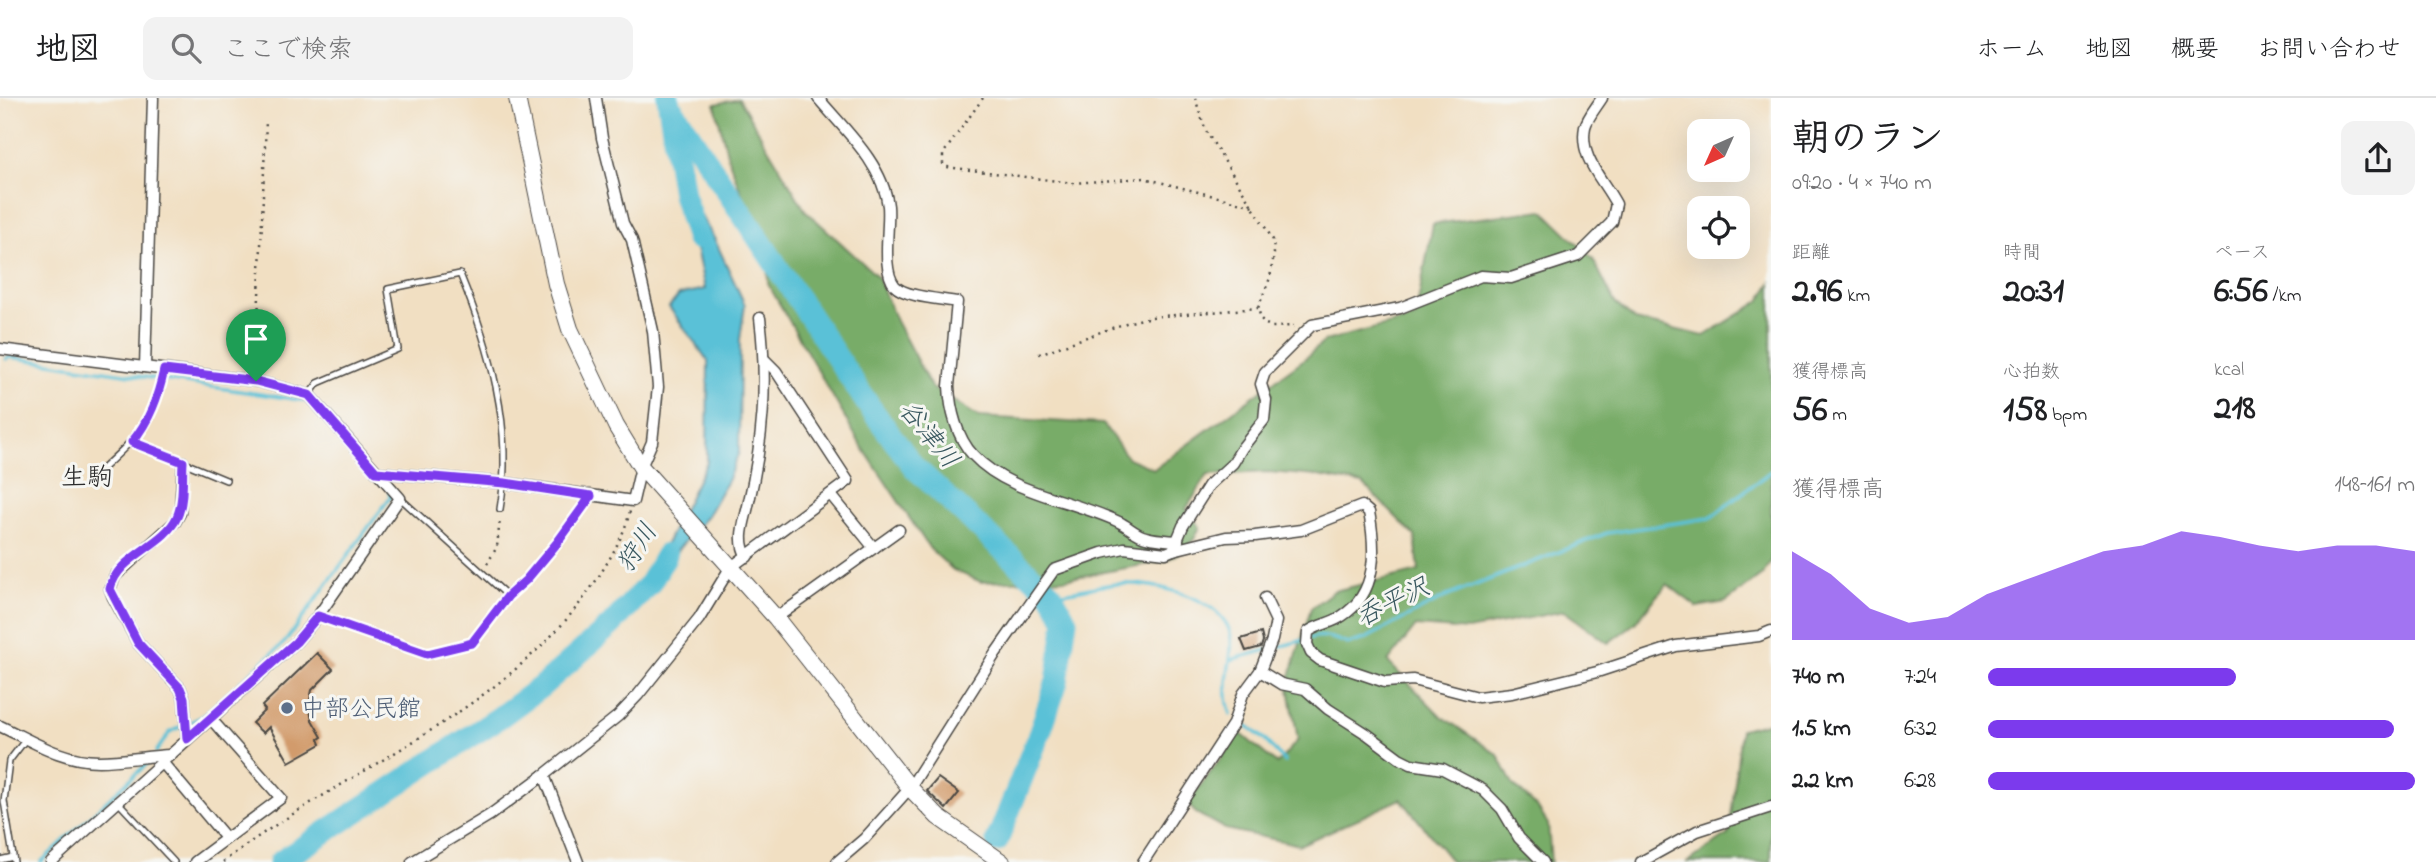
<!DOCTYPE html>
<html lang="ja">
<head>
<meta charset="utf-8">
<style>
  body { margin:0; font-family:"Indie Flower","Klee One",sans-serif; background:#f2f2f2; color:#202124; height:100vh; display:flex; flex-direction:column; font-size:26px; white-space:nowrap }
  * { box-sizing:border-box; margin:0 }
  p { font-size:23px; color:#757577 }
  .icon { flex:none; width:38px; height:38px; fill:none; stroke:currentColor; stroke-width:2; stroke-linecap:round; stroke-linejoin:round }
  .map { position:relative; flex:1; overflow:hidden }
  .details { display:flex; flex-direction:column; background:#fff; width:665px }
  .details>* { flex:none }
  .needle { width:46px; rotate:225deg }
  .fabs { position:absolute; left:1687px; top:21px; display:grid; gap:14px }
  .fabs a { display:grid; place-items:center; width:63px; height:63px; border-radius:14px; background:#fff; box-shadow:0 7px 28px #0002; font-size:35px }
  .pin { position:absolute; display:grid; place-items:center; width:60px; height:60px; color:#fff; margin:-72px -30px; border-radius:50% 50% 50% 0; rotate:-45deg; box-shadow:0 0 7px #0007 }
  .pin .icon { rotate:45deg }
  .round { display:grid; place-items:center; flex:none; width:74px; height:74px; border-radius:14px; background:#f2f2f2 }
  .overview { display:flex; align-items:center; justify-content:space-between; height:119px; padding:0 21px }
  h1 { font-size:38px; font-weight:800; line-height:52px }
  .metrics { display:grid; grid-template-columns:repeat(3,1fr); gap:10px; height:119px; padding:7px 21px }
  .metrics div { display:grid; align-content:center }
  .metrics b { font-size:35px; font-weight:800 }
  .metrics small { font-size:19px; font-weight:400 }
  .metrics p { font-size:19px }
  .chart { height:196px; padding:14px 21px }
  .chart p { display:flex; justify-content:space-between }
  .chart svg { width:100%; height:126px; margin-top:7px; fill:#7c3aed; opacity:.7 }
  ul { padding:0 21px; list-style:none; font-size:23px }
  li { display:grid; grid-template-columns:112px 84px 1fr; align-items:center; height:52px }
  li i { height:18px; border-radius:9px; background:#7c3aed }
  header { display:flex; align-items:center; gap:42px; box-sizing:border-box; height:98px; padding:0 35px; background:#fff; border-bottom:2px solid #e0e0e0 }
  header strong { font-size:33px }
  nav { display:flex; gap:38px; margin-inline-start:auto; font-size:24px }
  .search { width:490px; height:63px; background:#f2f2f2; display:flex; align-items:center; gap:18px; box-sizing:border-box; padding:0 24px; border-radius:14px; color:#757577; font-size:26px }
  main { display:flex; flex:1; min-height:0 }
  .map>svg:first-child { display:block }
  .forest { fill:#78ac68; stroke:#526c4a; stroke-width:2 }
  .water { fill:#5ac1d7; stroke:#427681; stroke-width:2 }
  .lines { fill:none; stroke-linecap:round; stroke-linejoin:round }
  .stream { stroke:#5ac1d7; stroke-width:3.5 }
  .river { stroke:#5ac1d7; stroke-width:23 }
  .building { fill:#d29b6c }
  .lane-casing { stroke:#494642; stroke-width:8 }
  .street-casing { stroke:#494642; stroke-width:13 }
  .secondary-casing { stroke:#494642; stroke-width:18 }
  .path { stroke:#494642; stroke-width:2.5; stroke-dasharray:2 5; stroke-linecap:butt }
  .lane { stroke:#fff; stroke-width:5 }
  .street { stroke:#fff; stroke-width:10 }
  .secondary { stroke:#fff; stroke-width:16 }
  .route-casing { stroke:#fff; stroke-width:14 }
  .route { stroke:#7c3aed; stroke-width:9 }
  .service-dot { fill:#5c6f8a; stroke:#f6f6f2; stroke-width:2.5 }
  .labels { text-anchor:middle; stroke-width:6; stroke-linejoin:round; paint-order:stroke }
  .service-label { font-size:24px; fill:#4e5e75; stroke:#f6f6f2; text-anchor:start }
  .water-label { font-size:26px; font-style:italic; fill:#39585f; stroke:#f6f6f2 }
  .neighbourhood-label { font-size:26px; fill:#2b2b2b; stroke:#f6f6f2 }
</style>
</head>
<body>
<header>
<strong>地図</strong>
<div class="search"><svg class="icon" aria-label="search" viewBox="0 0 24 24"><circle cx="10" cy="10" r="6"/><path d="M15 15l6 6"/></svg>ここで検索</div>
<nav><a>ホーム</a><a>地図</a><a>概要</a><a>お問い合わせ</a></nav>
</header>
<main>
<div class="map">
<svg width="1771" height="764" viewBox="0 0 1771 764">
  <rect width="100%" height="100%" fill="#f6f6f2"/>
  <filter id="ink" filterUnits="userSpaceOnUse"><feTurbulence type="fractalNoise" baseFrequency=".0143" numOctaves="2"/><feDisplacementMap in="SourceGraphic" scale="14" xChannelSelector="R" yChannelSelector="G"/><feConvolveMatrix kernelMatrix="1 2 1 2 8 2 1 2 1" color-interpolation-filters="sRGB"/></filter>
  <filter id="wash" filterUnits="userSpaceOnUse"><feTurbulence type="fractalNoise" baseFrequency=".00686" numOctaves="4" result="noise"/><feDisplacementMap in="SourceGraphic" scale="28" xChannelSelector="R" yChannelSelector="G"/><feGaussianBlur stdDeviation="1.57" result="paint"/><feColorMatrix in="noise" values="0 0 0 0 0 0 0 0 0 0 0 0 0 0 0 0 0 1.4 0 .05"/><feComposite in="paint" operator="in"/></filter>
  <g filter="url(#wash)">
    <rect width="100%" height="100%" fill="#f1dfc2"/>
    <g class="forest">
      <path d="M739,1L805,112L878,179L896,223L931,289L979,319L1103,326L1128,360L1154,371L1303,262L1325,243L1415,220L1433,126L1543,112L1593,161L1615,205L1635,222L1704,238L1760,203L1771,185V463L1762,477L1726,504L1697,509L1667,486L1635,525L1608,545L1564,513L1468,532L1416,528L1388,564L1440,617L1498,657L1513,687L1537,709L1548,726L1551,764H1452L1401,701L1300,747L1225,731L1196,715L1187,706L1240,635L1277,666L1298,642L1288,585L1311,510L1334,493L1419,473L1415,438L1363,386L1318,378L1268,374L1208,377L1186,411L1200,429L1195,440L1182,454L1165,463L1065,481L981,484L953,472L930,451L859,344L768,186L767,161L728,60L715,6Z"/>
      <path d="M1771,624V764H1688L1729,736L1741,631Z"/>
    </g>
    <path class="water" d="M681,84L714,140L745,207L740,241L739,354L728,381L707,418L643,492L707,364L708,263L669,209L679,197L705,191Z"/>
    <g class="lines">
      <g class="stream">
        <path d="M6,261L9,259L307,303L310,306"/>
        <path d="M1051,496C1073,495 1093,488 1116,486C1149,484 1212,496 1228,529C1233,539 1231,551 1230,562L1304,542"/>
        <path d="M1311,540C1324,536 1336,541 1348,546L1365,541L1445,499L1607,435L1710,420L1771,373"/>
        <path d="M1230,562C1227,580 1224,598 1231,616"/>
        <path d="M1242,624L1264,641L1285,664"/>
        <path d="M156,654L170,634L203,618L285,544L391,398L389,395"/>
        <path d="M41,764L152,661"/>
      </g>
      <g class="river">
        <path d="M668,0L683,96L697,141"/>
        <path d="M674,13L869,308L914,369L1051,496L1066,522L1057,583L1040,634L997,743"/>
        <path d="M280,764L500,619L542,588L611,527L650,485L666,457"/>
      </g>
    </g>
    <g id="blocks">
      <g class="building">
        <path d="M1261,535L1263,543L1261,549L1246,553L1241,541Z"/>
        <path d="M317,555L333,571L312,592L309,607L312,622L322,639L319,641L321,646L289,664L269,629L263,635L252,625L265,612L262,608Z"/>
        <path d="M938,680L959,695L946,711L927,693Z"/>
      </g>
    </g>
  </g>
  <g filter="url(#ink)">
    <use href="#blocks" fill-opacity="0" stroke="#494642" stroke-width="2"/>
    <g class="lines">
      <g class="lane-casing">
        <g id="lane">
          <path d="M309,297L318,285L398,251L388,191L460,176C490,249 514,331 500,411"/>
          <path d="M132,343L226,382"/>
          <path d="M101,372C139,337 153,324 164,272"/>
          <path d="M400,400L508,498"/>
          <path d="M318,518L427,557L472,545L508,498L526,482L557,445L591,398"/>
          <path d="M117,703L174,764"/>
          <path d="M0,762L13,759"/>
          <path d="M14,764L4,703L9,663L26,641"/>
        </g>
      </g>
      <g class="street-casing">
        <g id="street">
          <path d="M818,0C844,31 883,66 888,108C890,129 881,172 895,188C905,199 942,201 957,204L949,288C950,311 957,340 973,357C1008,395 1073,402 1119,424C1128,428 1136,437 1146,439C1157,442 1167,442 1178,443"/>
          <path d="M0,251L256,283L309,297L400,400L318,518L296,544L51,764"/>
          <path d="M145,269L153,0"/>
          <path d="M183,364L180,415L175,424L115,478L110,491L113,499L138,545L180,590L184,600L187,641"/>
          <path d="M376,374L505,385L633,403L641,369L652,344L658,289L653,233L632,142L623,125L602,40L596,0"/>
          <path d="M831,397L874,450"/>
          <path d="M1173,452L1226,439L1255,438L1301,432L1362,408L1369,414C1376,451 1378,495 1342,518C1331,526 1318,526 1308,534L1307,546L1311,555L1320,562L1385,584L1413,582L1478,599L1512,595L1597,574L1676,548L1759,538L1771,533"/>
          <path d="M747,459C737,442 744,426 748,408C763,343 768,286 760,220"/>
          <path d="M776,520L899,432"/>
          <path d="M1260,573L1272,542L1276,523L1265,500"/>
          <path d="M0,628C32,643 62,663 99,663C123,663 147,658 171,657"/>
          <path d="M162,664L226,740"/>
          <path d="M544,677L578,764"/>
          <path d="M195,764L281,700L211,621"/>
          <path d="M412,764L490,717L544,677L618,618L638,597L699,521L730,470L848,383L776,273L765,262"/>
          <path d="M837,764L864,741L910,690L995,556L1054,472L1102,455L1124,450L1166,455L1173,452L1183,428L1209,387L1233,365L1242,350L1264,322L1266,302L1261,286L1265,274L1312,227L1400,210L1481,178L1511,180L1578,158L1612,124L1616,106C1603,81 1579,60 1585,29C1587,20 1597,8 1602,0"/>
          <path d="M1143,764L1233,626L1243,596L1260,573L1281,586L1305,591L1328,611L1367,636L1399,660L1411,666L1443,671L1483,692L1502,711L1519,740L1543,764"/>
          <path d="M1641,764L1697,733L1771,709"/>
        </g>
      </g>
      <g class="secondary-casing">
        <path id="secondary" d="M517,0L556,186L570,231L616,328L641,369L776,520L910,690L938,719L1002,764"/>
      </g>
      <g class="path">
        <path d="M983,0L943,56V66L947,69L1073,85L1144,80L1253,108"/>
        <path d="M1195,0L1206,33L1273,142L1274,156L1270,180L1258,210L1261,221L1266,226L1272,229L1294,228"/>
        <path d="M1039,256L1126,225L1151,219L1258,210"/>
        <path d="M256,273L266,22"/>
        <path d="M487,466L497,449L500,420"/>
        <path d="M223,764C348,668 519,611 604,470C615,452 625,434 630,413"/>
      </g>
      <use href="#lane" class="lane"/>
      <use href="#street" class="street"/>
      <use href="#secondary" class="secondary"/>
    </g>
  </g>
  <g class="lines" filter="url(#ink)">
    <g class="route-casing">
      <path id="route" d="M164,272L256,283L309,297L376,374L505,385L591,398L557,445L526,482L508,498L472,545L427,556L318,518L296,544L187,641L184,600L180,590L138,545L110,491C117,458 164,448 177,419C184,404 182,380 183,364L132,344C150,322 158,299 164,272Z"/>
    </g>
    <use href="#route" class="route"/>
  </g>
  <circle class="service-dot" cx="287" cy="610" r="7"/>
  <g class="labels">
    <g class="service-label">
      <text x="301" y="618">中部公民館</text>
    </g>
    <g class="water-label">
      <text transform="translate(930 336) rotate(51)" y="9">谷津川</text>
      <text transform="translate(636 449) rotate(-58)" y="9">狩川</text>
      <text transform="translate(1392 503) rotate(-26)" y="9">呑平沢</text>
    </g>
    <g class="neighbourhood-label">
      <text x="87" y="387">生駒</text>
    </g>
  </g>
</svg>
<div class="fabs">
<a><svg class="needle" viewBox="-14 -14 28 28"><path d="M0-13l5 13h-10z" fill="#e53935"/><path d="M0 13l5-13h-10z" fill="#757577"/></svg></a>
<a><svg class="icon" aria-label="locate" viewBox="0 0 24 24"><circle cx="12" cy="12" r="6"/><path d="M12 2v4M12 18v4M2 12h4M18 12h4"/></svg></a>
</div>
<div class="pin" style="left:256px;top:283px;background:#1e9e55"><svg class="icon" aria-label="arrive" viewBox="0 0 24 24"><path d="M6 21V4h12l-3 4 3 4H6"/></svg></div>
</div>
<section class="details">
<div class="overview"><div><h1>朝のラン</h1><p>09:20 · 4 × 740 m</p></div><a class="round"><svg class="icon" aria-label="share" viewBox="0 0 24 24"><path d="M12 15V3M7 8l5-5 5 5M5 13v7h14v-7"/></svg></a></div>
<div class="metrics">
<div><p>距離</p><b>2.96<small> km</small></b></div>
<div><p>時間</p><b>20:31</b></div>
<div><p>ペース</p><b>6:56<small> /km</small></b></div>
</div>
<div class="metrics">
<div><p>獲得標高</p><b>56<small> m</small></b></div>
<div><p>心拍数</p><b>158<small> bpm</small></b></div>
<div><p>kcal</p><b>218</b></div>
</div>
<div class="chart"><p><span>獲得標高</span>148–161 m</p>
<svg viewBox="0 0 160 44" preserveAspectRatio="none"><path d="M0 44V13L10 21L20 33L30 38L40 36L50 28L60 23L70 18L80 13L90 11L100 6L110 8L120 11L130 13L140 11L150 11L160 13V44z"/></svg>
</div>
<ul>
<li><b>740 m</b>7:24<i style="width:58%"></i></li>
<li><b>1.5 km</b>6:32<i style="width:95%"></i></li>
<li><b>2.2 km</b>6:28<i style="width:100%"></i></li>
</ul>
</section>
</main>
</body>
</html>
